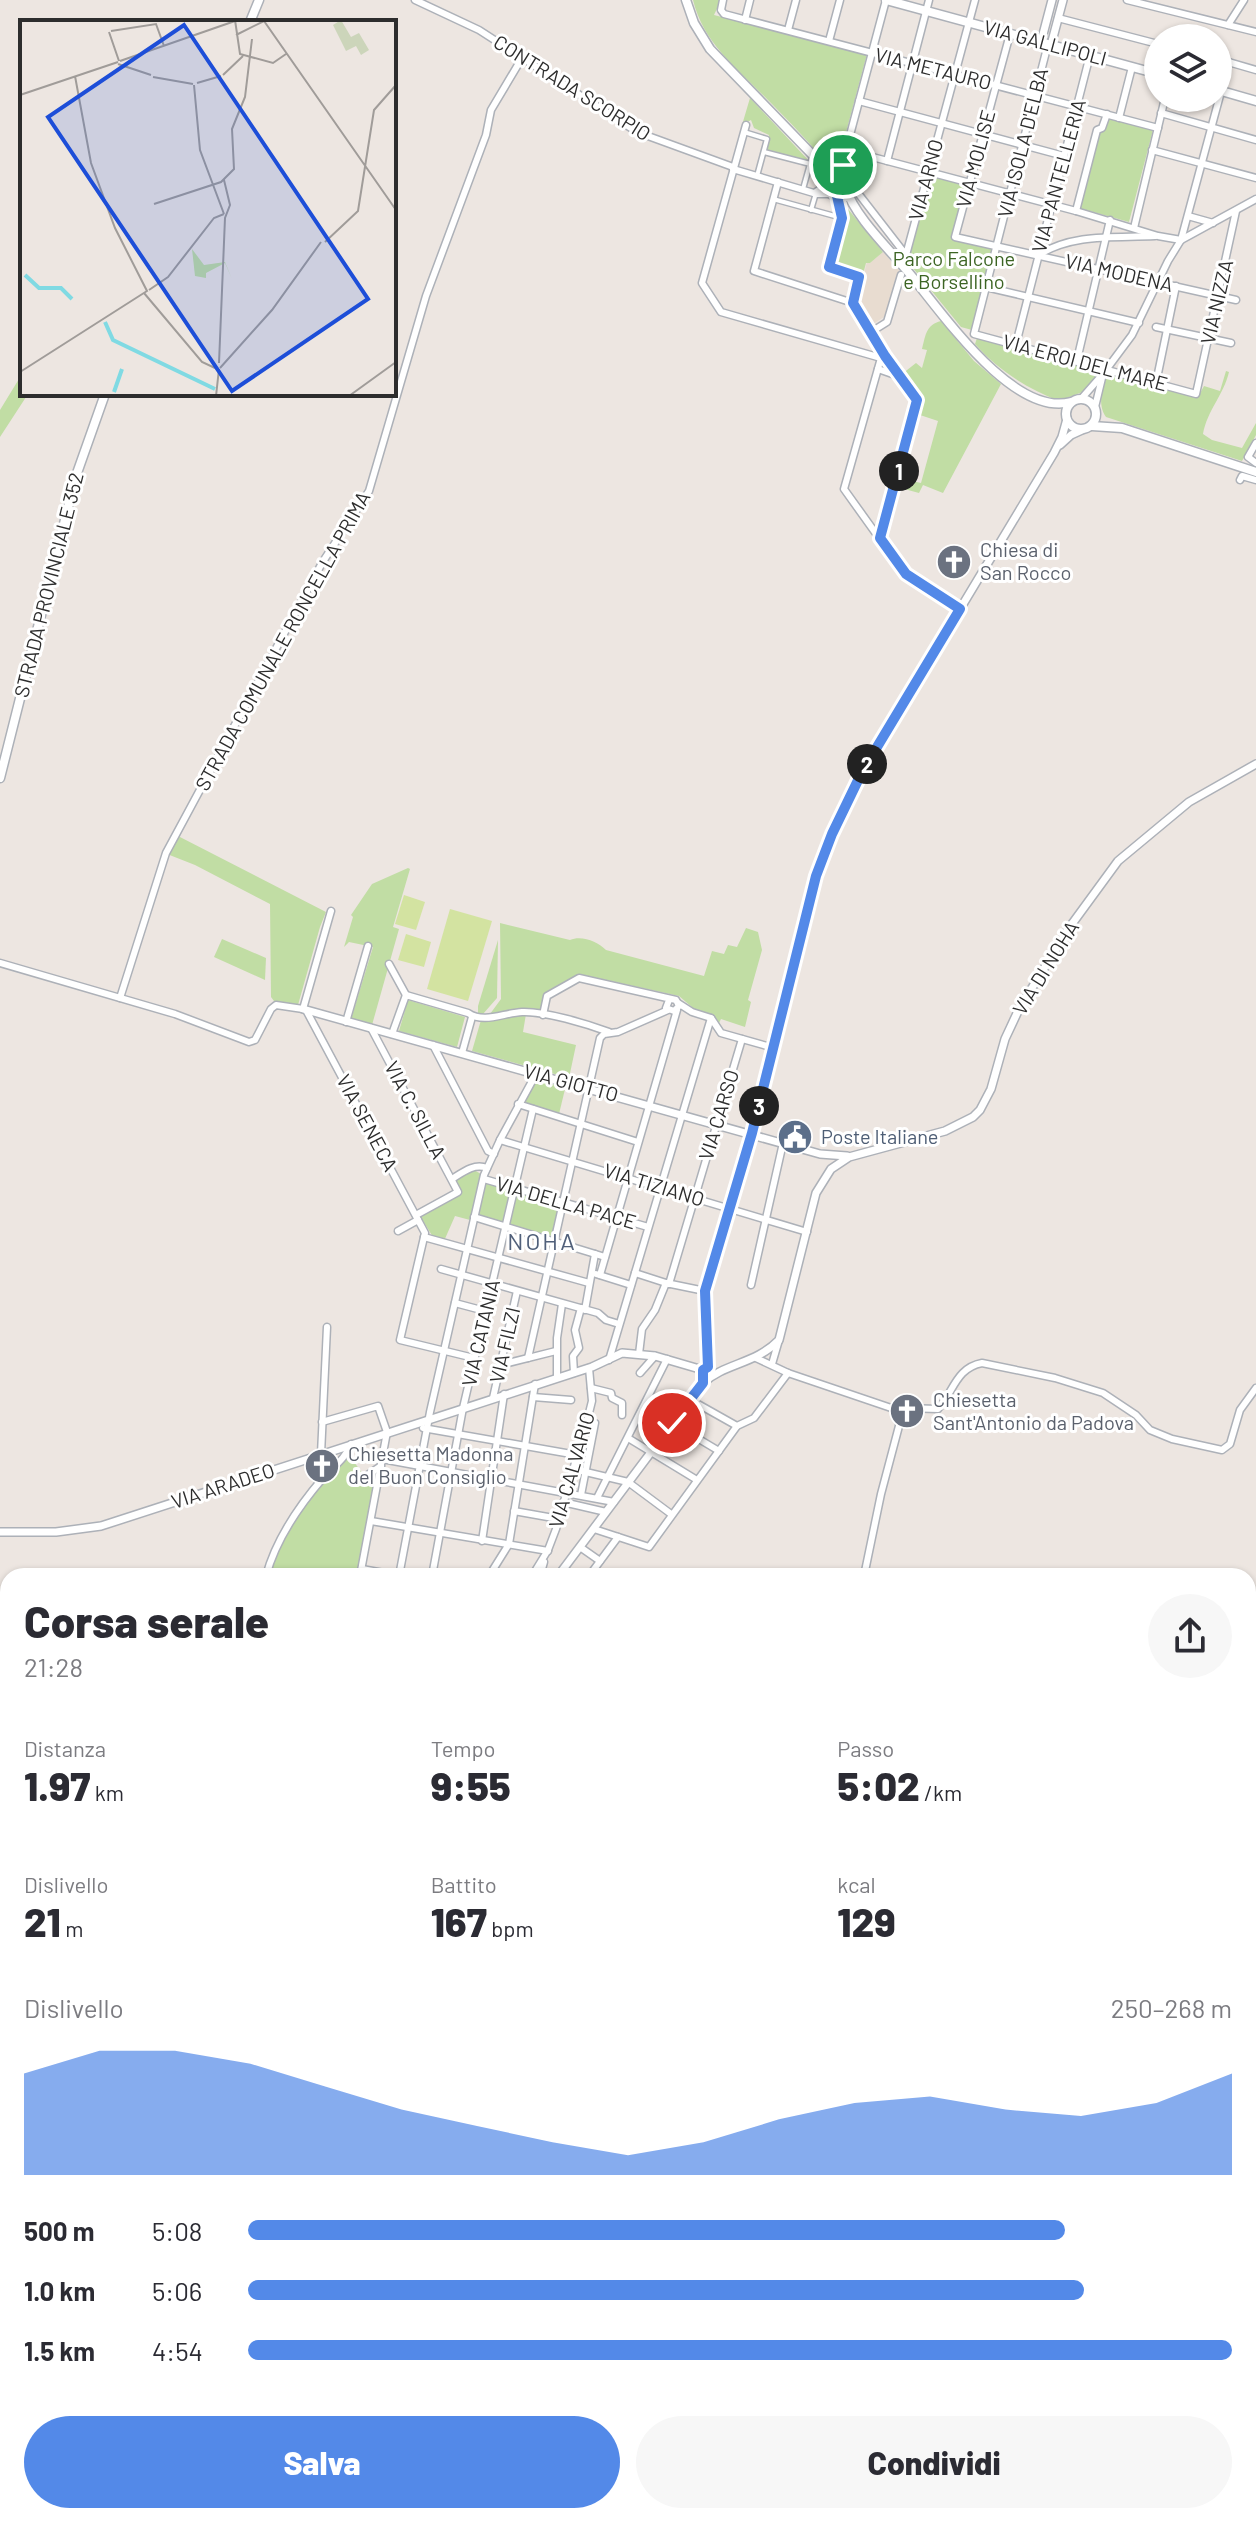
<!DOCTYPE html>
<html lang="it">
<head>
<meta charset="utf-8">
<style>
  body { margin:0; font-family:Barlow,sans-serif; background:#f7f7f7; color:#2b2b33; height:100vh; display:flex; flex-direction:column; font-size:30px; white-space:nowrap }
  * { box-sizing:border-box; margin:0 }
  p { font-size:26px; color:#7c7c81 }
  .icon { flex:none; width:44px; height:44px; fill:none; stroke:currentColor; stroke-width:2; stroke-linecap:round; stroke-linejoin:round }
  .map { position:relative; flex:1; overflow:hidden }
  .drawer { position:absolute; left:0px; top:1568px; width:1256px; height:956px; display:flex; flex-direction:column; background:#fff; border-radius:24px 24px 0 0; box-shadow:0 2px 6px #0004 }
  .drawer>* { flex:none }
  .fabs { position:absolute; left:1144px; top:24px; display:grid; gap:16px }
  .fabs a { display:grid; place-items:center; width:88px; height:88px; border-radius:50%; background:#fff; box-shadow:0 2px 6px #0004; font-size:40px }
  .pin { position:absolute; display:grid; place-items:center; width:68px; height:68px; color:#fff; margin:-34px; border:4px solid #fff; border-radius:50%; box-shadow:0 2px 8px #0007 }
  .km { position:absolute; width:40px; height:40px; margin:-20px; border-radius:50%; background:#222; color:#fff; font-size:22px; line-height:40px; text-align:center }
  .round { display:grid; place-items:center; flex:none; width:84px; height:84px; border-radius:42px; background:#f7f7f7 }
  .headline { display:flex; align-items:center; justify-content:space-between; height:136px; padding:0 24px }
  h1 { font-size:44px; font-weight:800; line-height:60px }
  .figures { display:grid; grid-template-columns:repeat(3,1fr); gap:12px; height:136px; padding:8px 24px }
  .figures div { display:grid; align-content:center }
  .figures b { font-size:40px; font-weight:800 }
  .figures small { font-size:22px; font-weight:400 }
  .figures p { font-size:22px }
  .chart { height:224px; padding:16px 24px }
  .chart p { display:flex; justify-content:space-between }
  .chart svg { width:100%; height:144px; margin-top:8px; fill:#5389e8; opacity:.7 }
  .cta { display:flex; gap:16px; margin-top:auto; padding:16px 24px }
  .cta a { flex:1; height:92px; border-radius:48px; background:#5389e8; color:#fff; font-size:32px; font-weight:800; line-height:92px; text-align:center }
  .cta a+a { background:#f7f7f7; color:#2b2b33 }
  ul { padding:0 24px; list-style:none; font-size:26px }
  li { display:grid; grid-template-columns:128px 96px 1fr; align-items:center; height:60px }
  li i { height:20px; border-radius:10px; background:#5389e8 }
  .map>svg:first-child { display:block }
  .education { fill:#e8dcd0 }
  .green { fill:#c1dda4 }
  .pitch { fill:#d3e3a1 }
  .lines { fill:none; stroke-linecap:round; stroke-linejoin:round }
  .pedestrian-casing { stroke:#adb1b8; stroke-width:7 }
  .minor-casing { stroke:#adb1b8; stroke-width:9 }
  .tertiary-casing { stroke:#adb1b8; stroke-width:10 }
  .secondary-casing { stroke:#adb1b8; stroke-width:11 }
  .primary-casing { stroke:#c4c4c4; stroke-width:12 }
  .pedestrian { stroke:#fff; stroke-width:4 }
  .minor { stroke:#fff; stroke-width:6 }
  .tertiary { stroke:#fff; stroke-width:7 }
  .secondary { stroke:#fff; stroke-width:8 }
  .primary { stroke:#e3b470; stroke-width:9 }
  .route-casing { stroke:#fff; stroke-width:16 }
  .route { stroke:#5389e8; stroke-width:10 }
  .labels { text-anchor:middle; stroke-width:6; stroke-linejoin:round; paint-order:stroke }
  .street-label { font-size:20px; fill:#2d2d2d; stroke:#fff }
  .park-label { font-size:20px; fill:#3c6423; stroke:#fff }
  .worship-label { font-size:20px; fill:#5b616d; stroke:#fff; text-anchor:start }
  .service-label { font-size:20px; fill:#4e5e75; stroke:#fff; text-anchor:start }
  .quarter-label { font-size:24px; letter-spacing:2px; fill:#51607a; stroke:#fff }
  .inset-river { fill:none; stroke:#80dae3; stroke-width:4 }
  .inset-road { fill:none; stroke:#a09c99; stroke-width:2 }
  .view { fill:#1d4ed8; fill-opacity:0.15; stroke:#1d4ed8; stroke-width:4 }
  .inset-edge { fill:none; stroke:#2d2d2d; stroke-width:4 }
</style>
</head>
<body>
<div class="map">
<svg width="1256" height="2524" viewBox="0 0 1256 2524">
  <rect width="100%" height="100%" fill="#ede6e1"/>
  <path class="education" d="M883,252L899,270L887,315L870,326L856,303L867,262L870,263Z"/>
  <g class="green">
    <path d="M693,0H721L714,15L867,54L836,170H832C811,144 789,121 765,97C736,68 703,42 693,0Z"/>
    <path d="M750,98L810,162L765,152L769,135L754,128L751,120L742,125Z"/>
    <path d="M1109,118L1153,130L1129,222L1079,208L1100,132L1105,129Z"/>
    <path d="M930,174L968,183L953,239L993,248L972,330L961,327L908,262Z"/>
    <path d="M844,204L883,252L870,263H866L862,278L858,272L833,264L845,219Z"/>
    <path d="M941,321L974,361L1001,384L943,493L923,485L919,493L897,487L899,478L921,483L938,421L917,414L921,402L902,374L916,363L922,368L927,350L922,349C926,334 926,325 941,321Z"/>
    <path d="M977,338L1100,370L1085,391L1059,401C1026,388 998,370 975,344Z"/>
    <path d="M1226,371L1229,372C1224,394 1207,411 1203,434L1212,440L1242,448L1256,423V435L1242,461L1106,417C1097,404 1102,387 1109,373L1198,397L1204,386L1220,391Z"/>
    <path d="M22,374V394H28L0,437V410Z"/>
    <path d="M178,836L326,912L320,927L298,1005L274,1001L271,997L270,904L195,865L167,854Z"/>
    <path d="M408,868L410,869L393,927L399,929L372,1025L351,1019L373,947L349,942L344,947L353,917L351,915L372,884Z"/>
    <path d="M500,923L570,940C582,935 598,942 606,950L704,976L712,951L724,954L728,945L737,947L746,928L758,932L762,950L748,1000L751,1002L745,1027L721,1019L719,1023L715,1017L693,1008L679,996L579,974L544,993L540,1011L524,1008L490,1014L501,999Z"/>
    <path d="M222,939L266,958L265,980L214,957Z"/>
    <path d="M498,940L497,998L483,1014L478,1013V1006Z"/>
    <path d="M408,1000L465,1017L457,1047L399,1031Z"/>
    <path d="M524,1014H526L523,1032L576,1045L569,1078L472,1051L481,1020Z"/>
    <path d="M538,1078L566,1085L559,1114L523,1103Z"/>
    <path d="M474,1170L481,1174L470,1220L455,1216L444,1241L433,1237L420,1216L462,1194L455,1180Z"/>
    <path d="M485,1182L512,1190L504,1223L477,1215Z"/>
    <path d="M516,1191L559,1203L552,1236L508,1224Z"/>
    <path d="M348,1454L366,1478L376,1473L358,1576H268C281,1528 314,1489 348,1454Z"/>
  </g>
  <g class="pitch">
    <path d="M404,895L425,902L416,930L395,924Z"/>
    <path d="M450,909L492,921L468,1001L427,989Z"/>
    <path d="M406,934L431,942L424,967L398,960Z"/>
  </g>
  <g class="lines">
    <g class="pedestrian-casing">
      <g id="pedestrian">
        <path d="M744,132L767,139L757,176"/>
        <path d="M764,152L822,167"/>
        <path d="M803,189L812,157"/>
        <path d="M773,199L842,218"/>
        <path d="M811,210L816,193"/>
      </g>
    </g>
    <g class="minor-casing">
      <g id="minor">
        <path d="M415,0L479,30L637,132L733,167"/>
        <path d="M723,0L721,10L724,14L1158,128"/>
        <path d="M1127,0L1256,32"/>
        <path d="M1058,18L1158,44"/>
        <path d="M745,20L750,0"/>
        <path d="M1228,25L1244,0"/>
        <path d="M788,30L796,0"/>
        <path d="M1010,34L955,237L1236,300"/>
        <path d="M829,41L840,0"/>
        <path d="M1048,44L974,334L1196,394L1236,211"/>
        <path d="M1218,59L1256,70"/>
        <path d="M859,101L1064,156"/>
        <path d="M1161,113L1256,140"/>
        <path d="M1119,118L1132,67"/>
        <path d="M746,125L702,283L721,312L881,358L885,356"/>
        <path d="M846,150L1076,211L1158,236L1181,240"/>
        <path d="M1152,150L1256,178"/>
        <path d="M887,161L929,0"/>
        <path d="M733,169L817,194H831"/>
        <path d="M843,178L846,150L886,0"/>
        <path d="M778,182L754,271L853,303"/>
        <path d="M854,188L906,255L975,0"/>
        <path d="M816,192L826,185"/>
        <path d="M837,196L842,218L829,267L859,277L853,303"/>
        <path d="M1076,211L1097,130L1102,128L1107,114"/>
        <path d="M1188,216L1213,223"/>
        <path d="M1134,228L1165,98"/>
        <path d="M1181,240L1229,62"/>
        <path d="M1038,255C1074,233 1114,238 1155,236"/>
        <path d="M986,287L1139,323"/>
        <path d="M853,303L885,356L917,400L880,538"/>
        <path d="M1156,327L1231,343"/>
        <path d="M871,332L887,322L901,275"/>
        <path d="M1016,344L1090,55"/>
        <path d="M881,358L844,489L902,570L960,609"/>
        <path d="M1077,360L1110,220"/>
        <path d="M878,369L898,376"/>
        <path d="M1156,383L1176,286"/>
        <path d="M1081,399L1103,374L1132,335L1168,261L1181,240L1256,199"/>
        <path d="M1095,407L1102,378"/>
        <path d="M1256,443L1248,457L1256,463"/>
        <path d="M1240,480L1242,476L1256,480"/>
        <path d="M0,963L175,1014L249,1042L255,1040L271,1009L276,1005L303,1009L331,911"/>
        <path d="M389,964L406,995"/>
        <path d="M120,998L166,853L322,563L369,491L426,296L486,135L491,110L522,58"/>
        <path d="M678,1003L692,1012L711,1018L721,1033L774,1048"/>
        <path d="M306,1010L425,1233L400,1340L474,1358"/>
        <path d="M543,1015L547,996L579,978L676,1000L679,1006L674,1011L666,1008L669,1000"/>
        <path d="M346,1022L368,946"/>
        <path d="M371,1028L458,1192L416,1215"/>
        <path d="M392,1034L406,995L468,1013C484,1024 503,1013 522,1012C545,1011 587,1024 609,1032"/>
        <path d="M433,1045L488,1151L494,1154"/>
        <path d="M462,1053L472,1017"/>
        <path d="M518,1104L638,1142"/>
        <path d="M500,1140L807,1232"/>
        <path d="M452,1179C463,1172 474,1163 487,1168"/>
        <path d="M484,1179L648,1227"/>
        <path d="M474,1217L605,1257"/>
        <path d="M398,1231L418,1220"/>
        <path d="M424,1237L589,1283"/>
        <path d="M441,1269L598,1313L606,1320L619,1324"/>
        <path d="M635,1273L666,1283L705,1291"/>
        <path d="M596,1274L631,1285"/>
        <path d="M600,1275L677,1010"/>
        <path d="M669,1284L742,1039"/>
        <path d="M751,1285L783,1143"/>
        <path d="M455,1303L485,1311"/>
        <path d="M585,1310L595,1254"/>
        <path d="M639,1354L642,1329L655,1310L666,1283"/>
        <path d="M528,1358L600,1038L604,1034L618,1032L668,1010"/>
        <path d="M756,1358L788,1373L900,1411L899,1426L881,1494L864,1576"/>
        <path d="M609,1360L711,1018"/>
        <path d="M772,1364L779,1340"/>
        <path d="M500,1365L556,1351"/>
        <path d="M574,1373L573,1356L579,1348L575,1330L581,1308"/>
        <path d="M640,1373L655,1356"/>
        <path d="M557,1378V1338L562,1304"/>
        <path d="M591,1388L611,1393L612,1398L622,1403V1415"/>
        <path d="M533,1397L571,1400"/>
        <path d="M493,1398L517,1291"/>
        <path d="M689,1399L737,1426"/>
        <path d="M900,1411L905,1408L938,1409C954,1391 956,1368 982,1363L1055,1378L1103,1393L1136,1415L1150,1430L1172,1439L1222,1450L1230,1444L1240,1410L1256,1388"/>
        <path d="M322,1422L378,1406L387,1432L360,1576"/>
        <path d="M672,1423L719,1451"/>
        <path d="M423,1428L577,1455"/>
        <path d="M628,1438L697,1480"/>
        <path d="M321,1454L327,1327"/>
        <path d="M382,1459L614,1502"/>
        <path d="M573,1469L628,1482L671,1514"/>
        <path d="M366,1476L381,1466"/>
        <path d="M581,1495L595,1423L587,1421"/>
        <path d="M597,1498L667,1359"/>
        <path d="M563,1502L606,1512"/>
        <path d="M514,1511L559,1519"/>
        <path d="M371,1521L548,1551"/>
        <path d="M594,1529L649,1547L737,1426L754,1418L788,1373"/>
        <path d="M482,1541L504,1394"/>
        <path d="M580,1547L600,1561"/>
        <path d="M362,1569L400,1576"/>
        <path d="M266,1576C276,1539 298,1507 323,1478C333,1467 346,1458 351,1444"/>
        <path d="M399,1576L430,1412L484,1175L500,1140L536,1074"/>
        <path d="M432,1576L463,1408L533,1109"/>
        <path d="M489,1576L509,1544L535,1384"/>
        <path d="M532,1576L548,1550L556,1529L587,1421L592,1401L589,1368"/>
        <path d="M540,1576L544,1562"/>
        <path d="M589,1576L618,1537"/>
        <path d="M0,1840L8,1836"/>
        <path d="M1248,1870L1256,1857"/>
        <path d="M1248,2220L1252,2224L1250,2245L1256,2259"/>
        <path d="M222,2524L228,2516"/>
        <path d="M1035,2524L1040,2516"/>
      </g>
    </g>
    <g class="tertiary-casing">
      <g id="tertiary">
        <path d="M1041,42L1052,0"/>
        <path d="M1051,45L1063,0"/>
        <path d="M1060,445L1071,435L1082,430"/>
        <path d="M303,1009L820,1154L847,1156"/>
        <path d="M708,1367L705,1291L752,1133L804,919L822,858L862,772L1054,453L1062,437L1067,419"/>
        <path d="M0,1532H56L101,1526L592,1367L622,1353L655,1356L703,1370"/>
        <path d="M558,1576L703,1383C725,1363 756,1364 779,1340L816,1193L831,1169L849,1157L945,1131L973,1117L980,1110L991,1089L1005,1039L1019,1009L1069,928L1118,861L1189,802L1256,764"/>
      </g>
    </g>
    <g class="secondary-casing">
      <g id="secondary">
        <path d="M686,0L694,23L710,49L833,176"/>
        <path d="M886,0L1158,74"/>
        <path d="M250,22L259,0"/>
        <path d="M1218,90L1256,101"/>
        <circle cx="837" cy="186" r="10"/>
        <path d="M846,188C854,216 890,250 909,273C941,311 1013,418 1071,402"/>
        <circle cx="1081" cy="414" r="15"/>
        <path d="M1092,426L1122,428L1256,472"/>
        <path d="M0,778L76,476L105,394"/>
      </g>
    </g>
    <g class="primary-casing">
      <g id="primary">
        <path d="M1248,1972H1256"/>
        <path d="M0,2283L8,2281"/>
        <path d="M0,2330L8,2332"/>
      </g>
    </g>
    <use href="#pedestrian" class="pedestrian"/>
    <use href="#minor" class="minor"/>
    <use href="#tertiary" class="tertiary"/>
    <use href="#secondary" class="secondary"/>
    <use href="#primary" class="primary"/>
  </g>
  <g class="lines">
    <g class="route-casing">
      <path id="route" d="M672,1423L703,1383V1370L708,1367L705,1291L752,1133L816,876L832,834L862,772L960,609L906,574L880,538L917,400L885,356L853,303L859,277L829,267L842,218L837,196L843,194L846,188L843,165"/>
    </g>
    <use href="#route" class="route"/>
  </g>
  <defs>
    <g id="church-disc" transform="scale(1.8)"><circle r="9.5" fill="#6b7280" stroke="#fff"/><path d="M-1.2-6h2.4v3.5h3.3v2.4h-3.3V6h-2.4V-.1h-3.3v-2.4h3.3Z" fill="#fff"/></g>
    <g id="civic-disc" transform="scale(1.8)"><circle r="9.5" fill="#5c6f8a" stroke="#fff"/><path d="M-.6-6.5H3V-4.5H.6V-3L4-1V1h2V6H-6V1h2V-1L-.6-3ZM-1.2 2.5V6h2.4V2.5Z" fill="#fff"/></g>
  </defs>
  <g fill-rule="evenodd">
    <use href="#church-disc" x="954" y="562"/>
    <use href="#civic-disc" x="795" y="1137"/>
    <use href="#church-disc" x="907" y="1411"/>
    <use href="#church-disc" x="322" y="1466"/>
  </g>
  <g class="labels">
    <g class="street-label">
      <text transform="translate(1045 43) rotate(15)" y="7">VIA GALLIPOLI</text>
      <text transform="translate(933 69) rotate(14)" y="7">VIA METAURO</text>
      <text transform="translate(572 88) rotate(32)" y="7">CONTRADA SCORPIO</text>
      <text transform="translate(1023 143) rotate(-76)" y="7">VIA ISOLA D'ELBA</text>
      <text transform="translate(976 159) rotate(-75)" y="7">VIA MOLISE</text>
      <text transform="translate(1059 176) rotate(-75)" y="7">VIA PANTELLERIA</text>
      <text transform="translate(926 180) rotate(-75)" y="7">VIA ARNO</text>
      <text transform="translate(1119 273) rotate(13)" y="7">VIA MODENA</text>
      <text transform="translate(1217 302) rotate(-77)" y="7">VIA NIZZA</text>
      <text transform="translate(1085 363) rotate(15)" y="7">VIA EROI DEL MARE</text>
      <text transform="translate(49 585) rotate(-76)" y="7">STRADA PROVINCIALE 352</text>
      <text transform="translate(283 641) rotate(-61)" y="7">STRADA COMUNALE RONCELLA PRIMA</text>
      <text transform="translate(1046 968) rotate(-58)" y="7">VIA DI NOHA</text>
      <text transform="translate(571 1083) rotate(15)" y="7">VIA GIOTTO</text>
      <text transform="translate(415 1110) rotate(62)" y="7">VIA C. SILLA</text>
      <text transform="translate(719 1115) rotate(-73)" y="7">VIA CARSO</text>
      <text transform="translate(367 1123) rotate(62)" y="7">VIA SENECA</text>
      <text transform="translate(654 1185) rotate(17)" y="7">VIA TIZIANO</text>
      <text transform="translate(566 1203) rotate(16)" y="7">VIA DELLA PACE</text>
      <text transform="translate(481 1333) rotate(-77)" y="7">VIA CATANIA</text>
      <text transform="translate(505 1345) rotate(-77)" y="7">VIA FILZI</text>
      <text transform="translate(572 1470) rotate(-74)" y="7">VIA CALVARIO</text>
      <text transform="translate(223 1486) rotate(-18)" y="7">VIA ARADEO</text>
    </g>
    <g class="park-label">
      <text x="954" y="266">Parco Falcone<tspan x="954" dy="23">e Borsellino</tspan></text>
    </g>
    <g class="worship-label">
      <text x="980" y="557">Chiesa di<tspan x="980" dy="23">San Rocco</tspan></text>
      <text x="933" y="1407">Chiesetta<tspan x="933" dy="23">Sant'Antonio da Padova</tspan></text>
      <text x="348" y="1461">Chiesetta Madonna<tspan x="348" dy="23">del Buon Consiglio</tspan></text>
    </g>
    <g class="service-label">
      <text x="821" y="1144">Poste Italiane</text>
    </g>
    <g class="quarter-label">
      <text x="542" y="1250">NOHA</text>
    </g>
  </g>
  <g transform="translate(20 20)">
    <rect width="376" height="376" fill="#ede6e1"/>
    <path d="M172,229L184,245L205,242L212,259L205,243L186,253V258L175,256Z" fill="#c1dda4"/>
    <path d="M321,0L331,17L339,13L349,30L341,35L336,26L326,31L313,5Z" fill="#ccd5ba"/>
    <path class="inset-river" d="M5,255L19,268H41L52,279M85,302L93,320L195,369M94,372L102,349"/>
    <path class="inset-road" d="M215,0L220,34L253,43L266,34M91,11L136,4L144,26M89,12L99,41M216,15L244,1L376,190M100,41L215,1M98,44L131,55M203,55L223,36M133,57L173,64M177,63L201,56M174,65L180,130L204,194M0,75L98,42M134,184L201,162L214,149L212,109L225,77L232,19M305,222L338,191L354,90L376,65M129,270L148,257L194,198L204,194M124,273L182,342L195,348M199,343L205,198L210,185L204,160M200,348L252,290L301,222M0,352L127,271L95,208L71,143L55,56M196,376L199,349M329,376L376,342"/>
    <path class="view" d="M164,5L348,279L212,371L28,97Z"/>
    <rect width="376" height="376" class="inset-edge"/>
  </g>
</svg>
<div class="fabs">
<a><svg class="icon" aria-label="layers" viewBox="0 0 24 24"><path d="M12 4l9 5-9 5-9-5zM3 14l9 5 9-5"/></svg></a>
</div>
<div class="pin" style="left:843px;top:165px;background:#1e9e55"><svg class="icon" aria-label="arrive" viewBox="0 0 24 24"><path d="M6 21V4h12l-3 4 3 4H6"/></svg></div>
<div class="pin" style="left:672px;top:1423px;background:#d93025"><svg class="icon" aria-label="check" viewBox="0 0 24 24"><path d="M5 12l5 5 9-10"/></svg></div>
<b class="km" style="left:899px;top:471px">1</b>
<b class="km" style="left:867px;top:764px">2</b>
<b class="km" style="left:759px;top:1106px">3</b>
<section class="drawer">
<div class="headline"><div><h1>Corsa serale</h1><p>21:28</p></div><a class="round"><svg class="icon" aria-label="share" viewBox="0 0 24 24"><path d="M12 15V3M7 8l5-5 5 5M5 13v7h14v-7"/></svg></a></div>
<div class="figures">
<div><p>Distanza</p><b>1.97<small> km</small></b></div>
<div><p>Tempo</p><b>9:55</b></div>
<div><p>Passo</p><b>5:02<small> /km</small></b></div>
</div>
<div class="figures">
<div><p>Dislivello</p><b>21<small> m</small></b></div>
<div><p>Battito</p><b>167<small> bpm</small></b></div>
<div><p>kcal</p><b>129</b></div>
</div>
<div class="chart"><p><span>Dislivello</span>250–268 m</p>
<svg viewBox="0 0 160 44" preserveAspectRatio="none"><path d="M0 44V13L10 6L20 6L30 10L40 17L50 24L60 29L70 34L80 38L90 34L100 27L110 22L120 20L130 24L140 26L150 22L160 13V44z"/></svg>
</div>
<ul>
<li><b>500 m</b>5:08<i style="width:83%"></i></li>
<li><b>1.0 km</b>5:06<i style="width:85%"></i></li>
<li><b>1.5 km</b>4:54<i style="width:100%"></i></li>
</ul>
<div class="cta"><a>Salva</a><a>Condividi</a></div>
</section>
</div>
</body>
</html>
